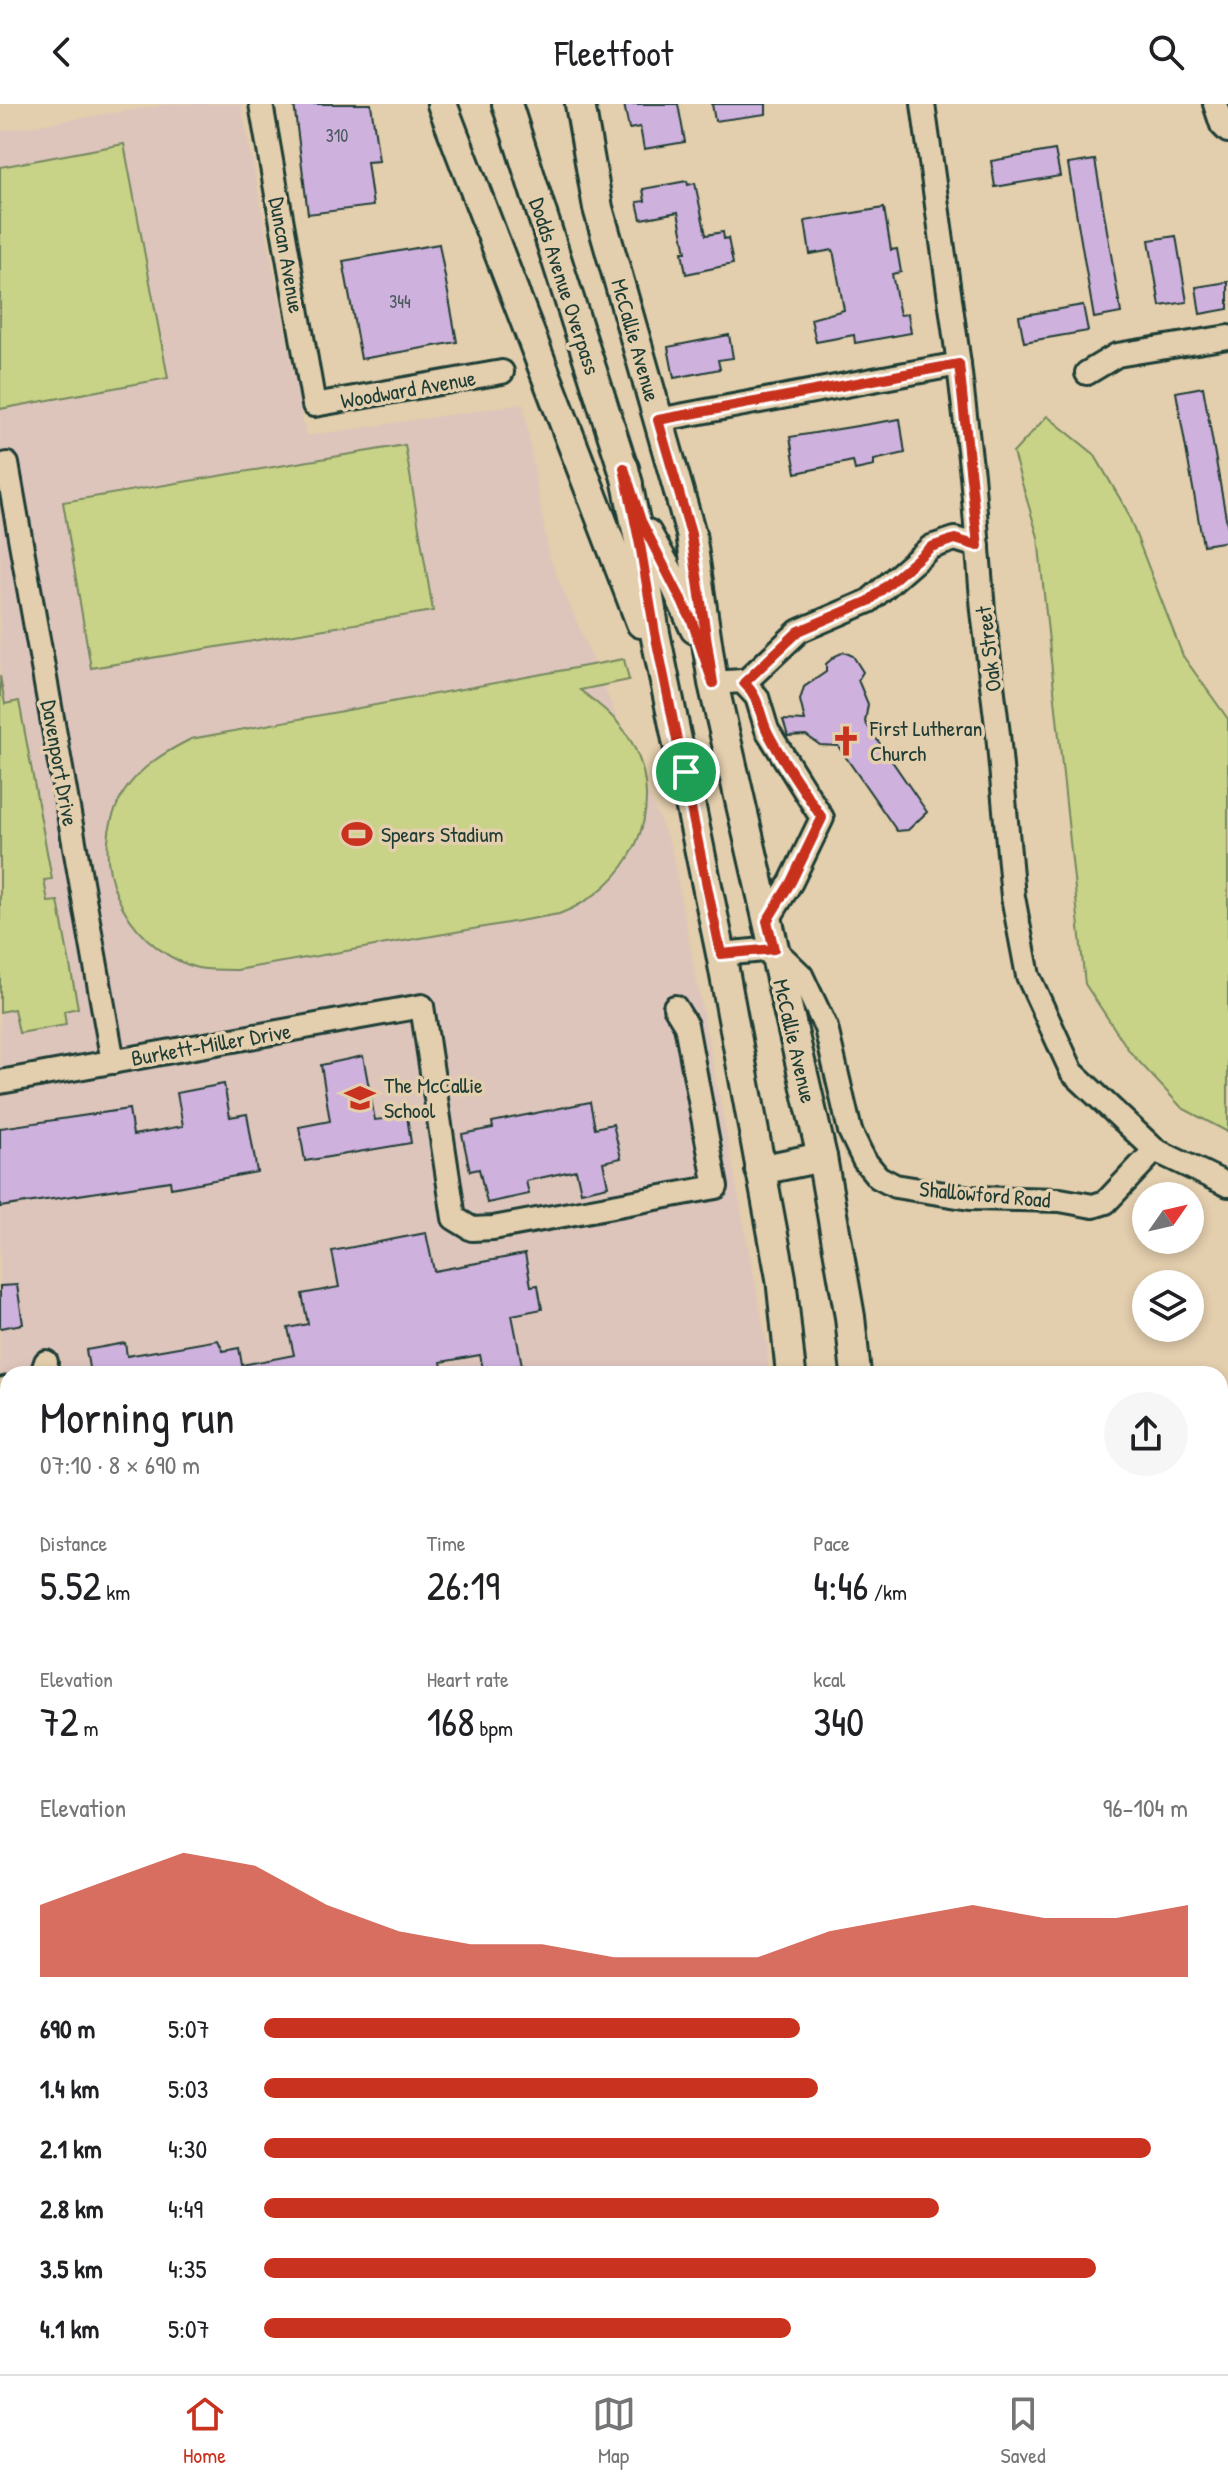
<!DOCTYPE html>
<html lang="en">
<head>
<meta charset="utf-8">
<style>
  body { margin:0; font-family:"Patrick Hand",sans-serif; background:#f6f6f6; color:#202124; height:100vh; display:flex; flex-direction:column; font-size:30px; white-space:nowrap }
  * { box-sizing:border-box; margin:0 }
  p { font-size:26px; color:#757577 }
  .icon { flex:none; width:44px; height:44px; fill:none; stroke:currentColor; stroke-width:2; stroke-linecap:round; stroke-linejoin:round }
  .map { position:relative; flex:1; overflow:hidden }
  .details { position:absolute; left:0px; top:1262px; width:1228px; height:1008px; display:flex; flex-direction:column; background:#fff; border-radius:24px 24px 0 0; box-shadow:0 4px 12px #0003 }
  .details>* { flex:none }
  .needle { width:52px; rotate:56deg }
  .controls { position:absolute; left:1132px; top:1078px; display:grid; gap:16px }
  .controls a { display:grid; place-items:center; width:72px; height:72px; border-radius:50%; background:#fff; box-shadow:0 4px 12px #0003; font-size:40px }
  .pin { position:absolute; display:grid; place-items:center; width:68px; height:68px; color:#fff; margin:-34px; border:4px solid #fff; border-radius:50%; box-shadow:0 2px 8px #0007 }
  .round { display:grid; place-items:center; flex:none; width:84px; height:84px; border-radius:42px; background:#f6f6f6 }
  .overview { display:flex; align-items:center; justify-content:space-between; height:136px; padding:0 40px }
  h1 { font-size:44px; font-weight:600; line-height:60px }
  .metrics { display:grid; grid-template-columns:repeat(3,1fr); gap:12px; height:136px; padding:8px 40px }
  .metrics div { display:grid; align-content:center }
  .metrics b { font-size:40px; font-weight:600 }
  .metrics small { font-size:22px; font-weight:400 }
  .metrics p { font-size:22px }
  .chart { height:224px; padding:16px 40px }
  .chart p { display:flex; justify-content:space-between }
  .chart svg { width:100%; height:144px; margin-top:8px; fill:#c8321e; opacity:.7 }
  ul { padding:0 40px; list-style:none; font-size:26px }
  li { display:grid; grid-template-columns:128px 96px 1fr; align-items:center; height:60px }
  li i { height:20px; border-radius:10px; background:#c8321e }
  header { display:flex; justify-content:space-between; align-items:center; height:104px; padding:0 40px; background:#fff; font-size:36px; font-weight:600 }
  .menu { display:flex; justify-content:space-around; align-items:center; height:112px; border-top:2px solid #e0e0e0; background:#fff; font-size:22px; color:#757577 }
  .menu a { display:grid; justify-items:center; gap:4px }
  .menu .on { color:#c8321e }
  .map>svg:first-child { display:block }
  .built { fill:#ddc5bc }
  .green { fill:#c8d387; stroke:#74885e; stroke-width:2 }
  .building { fill:#cfb1de; stroke:#1f3d34; stroke-width:2 }
  .lines { fill:none; stroke-linecap:round; stroke-linejoin:round }
  .major-tunnel { stroke:#bcb195; stroke-width:28; stroke-dasharray:28 14; stroke-linecap:butt }
  .minor-casing { stroke:#1f3d34; stroke-width:28 }
  .major-casing { stroke:#1f3d34; stroke-width:34 }
  .minor { stroke:#e3cead; stroke-width:22 }
  .major { stroke:#e3cead; stroke-width:28 }
  .route-casing { stroke:#fff; stroke-width:16 }
  .route { stroke:#c8321e; stroke-width:10 }
  .labels { text-anchor:middle; stroke-width:7; stroke-linejoin:round; paint-order:stroke }
  .number-label { font-size:18px; fill:#4b5a5e }
  .street-label { font-size:22px; fill:#1f3d34; stroke:#e3cead }
  .poi-label { font-size:22px; fill:#1f3d34; stroke:#e3cead; text-anchor:start }
</style>
</head>
<body>
<header><svg class="icon" aria-label="back" viewBox="0 0 24 24"><path d="M15 5l-7 7 7 7"/></svg>Fleetfoot<svg class="icon" aria-label="search" viewBox="0 0 24 24"><circle cx="10" cy="10" r="6"/><path d="M15 15l6 6"/></svg></header>
<div class="map">
<svg width="1228" height="2270" viewBox="0 0 1228 2270">
  <rect width="100%" height="100%" fill="#e3cead"/>
  <filter id="ink" filterUnits="userSpaceOnUse"><feTurbulence type="fractalNoise" baseFrequency=".0125" numOctaves="2"/><feDisplacementMap in="SourceGraphic" scale="16" xChannelSelector="R" yChannelSelector="G"/><feConvolveMatrix kernelMatrix="1 2 1 2 8 2 1 2 1" color-interpolation-filters="sRGB"/></filter>
  <g filter="url(#ink)">
    <path class="built" d="M170,0H241L306,332L523,300L549,452L671,743L768,1246V1270H8V1600L0,1601V27Z"/>
    <g class="green">
      <path d="M124,40L168,274L0,305V63Z"/>
      <path d="M1047,312L1094,350L1126,405L1183,552L1228,615V1028L1182,1004L1130,948L1085,880L1038,433L1013,349Z"/>
      <path d="M405,341L433,507L91,564L63,398Z"/>
      <path d="M624,555L629,576L580,586C601,602 620,616 632,639C669,708 629,784 559,810L237,866C223,865 207,867 194,863C123,840 83,754 124,688C140,663 165,648 191,635Z"/>
      <path d="M0,572L5,600L19,597L52,775L44,776L48,798L58,797L78,904L64,907L66,921L19,929L14,905L0,908Z"/>
      <path d="M8,1600V1770L0,1777V1601Z"/>
    </g>
    <g class="building">
      <path d="M294,0H371L379,57L367,58L373,102L308,110Z"/>
      <path d="M624,0H678L685,38L644,45L640,23L629,25Z"/>
      <path d="M712,0H766V10L715,17Z"/>
      <path d="M1055,46L1060,72L995,83L991,57Z"/>
      <path d="M1095,56L1121,209L1094,214L1068,60Z"/>
      <path d="M687,77L688,81L695,79L706,131L723,128L724,135L728,134L733,160L686,170L682,148H686L678,108L641,115L637,98L645,97L643,85Z"/>
      <path d="M884,104L891,146L897,145L901,168L892,170L900,211L908,210L911,229L855,239L854,231L816,238L811,215L844,206L833,146L810,150L805,117Z"/>
      <path d="M1176,132L1187,198L1160,202L1149,136Z"/>
      <path d="M439,140L457,238L361,255L343,157Z"/>
      <path d="M1228,178V205L1200,210L1196,183Z"/>
      <path d="M1083,201L1088,227L1024,238L1019,212Z"/>
      <path d="M729,231L733,254L718,256L720,265L674,274L668,243Z"/>
      <path d="M1203,283L1228,425V437L1203,441L1176,288Z"/>
      <path d="M900,315L905,349L874,356V362L855,366L853,357L796,369L790,333Z"/>
      <path d="M844,548L853,552L863,568L858,576L868,600L865,618L927,708L908,726L897,727L838,642L820,641L806,631L788,632L783,616L805,617L800,596L804,583L826,568V560L835,552Z"/>
      <path d="M363,952L375,1016L407,1012L411,1039L305,1057L299,1023L330,1017L321,961Z"/>
      <path d="M224,980L230,1013L247,1010L257,1068L171,1084L170,1077L0,1103V1024L129,1005L133,1031L183,1022L177,989Z"/>
      <path d="M590,998L595,1024L613,1020L621,1054L603,1058L608,1082L581,1088L576,1066L526,1077L529,1090L487,1099L479,1065L470,1067L462,1030L493,1024L492,1018Z"/>
      <path d="M426,1129L434,1167L525,1150L531,1182L538,1181L542,1205L512,1211L522,1261L484,1269L480,1251L441,1258L442,1264L412,1270H90L86,1246L125,1239L127,1252L218,1236L223,1247L239,1244L242,1261L294,1251L288,1224L308,1220L302,1190L339,1183L332,1147Z"/>
      <path d="M17,1181L23,1220L0,1224V1182Z"/>
    </g>
    <g class="lines">
      <g class="major-tunnel">
        <path d="M771,2270L772,2262"/>
        <path d="M830,2270L831,2262"/>
      </g>
      <g class="minor-casing">
        <g id="minor">
          <path d="M261,0L314,301L502,268"/>
          <path d="M923,0L958,253L972,371L983,507L998,630L1013,793L1028,872L1072,968L1155,1046L1228,1081"/>
          <path d="M1215,0L1222,21L1228,27"/>
          <path d="M1087,269L1117,251L1228,233"/>
          <path d="M658,316L959,260"/>
          <path d="M0,362L7,360L113,958"/>
          <path d="M713,579L742,577L757,593L767,626L822,714L791,778L767,817"/>
          <path d="M744,579L799,527L869,497L931,443L955,435L978,442"/>
          <path d="M721,850L774,845L801,871L826,924L850,1027L864,1056L878,1073L895,1082L970,1094L1060,1096L1093,1102L1106,1098L1155,1046"/>
          <path d="M0,978L422,902L454,1114L472,1125L493,1124L716,1083L686,921L675,903"/>
          <path d="M42,1270L46,1258"/>
          <path d="M0,1286L8,1284"/>
          <path d="M0,1452L8,1449"/>
          <path d="M0,1552L8,1548"/>
          <path d="M1220,1669L1228,1664"/>
          <path d="M1220,1778L1228,1777"/>
          <path d="M0,2105L8,2104"/>
          <path d="M988,2262L989,2270"/>
          <path d="M487,2270L488,2262"/>
          <path d="M521,2270L522,2262"/>
          <path d="M545,2270L546,2262"/>
          <path d="M570,2270V2262"/>
        </g>
      </g>
      <g class="major-casing">
        <g id="major">
          <path d="M442,0L641,519"/>
          <path d="M507,0L628,380"/>
          <path d="M580,0L598,104L691,430L713,579L822,1053L850,1213L856,1270"/>
          <path d="M624,364L641,446L655,529L721,850L781,1174L791,1270"/>
          <path d="M647,430L673,476L695,525"/>
          <path d="M760,1066L822,1053"/>
        </g>
      </g>
      <use href="#minor" class="minor"/>
      <use href="#major" class="major"/>
    </g>
  </g>
  <g class="lines" filter="url(#ink)">
    <g class="route-casing">
      <path id="route" d="M959,260L978,442L955,435L931,443L869,497L799,527L744,579C760,593 759,611 768,629C783,658 804,686 822,714L791,778L767,817L774,845L721,850L655,529L641,446L624,364L641,417L692,517L713,579L691,430L658,316Z"/>
    </g>
    <use href="#route" class="route"/>
  </g>
  <defs>
    <g id="church-bare" transform="scale(2.4)"><path d="M-1.2-6h2.4v3.5h3.3v2.4h-3.3V6h-2.4V-.1h-3.3v-2.4h3.3Z" fill="#c8321e" stroke="#e3cead" stroke-width="2.5" paint-order="stroke"/></g>
    <g id="stadium-bare" transform="scale(2.4)"><path d="M0-5a6.5 5 0 1 0 0 10a6.5 5 0 1 0 0-10ZM-3.5-1.8h7v3.6h-7Z" fill="#c8321e" stroke="#e3cead" stroke-width="2.5" paint-order="stroke"/></g>
    <g id="school-bare" transform="scale(2.4)"><path d="M0-5L7-2L0 1L-7-2ZM-4 1L0 2.5L4 1V4Q0 6-4 4Z" fill="#c8321e" stroke="#e3cead" stroke-width="2.5" paint-order="stroke"/></g>
  </defs>
  <g fill-rule="evenodd">
    <use href="#church-bare" x="846" y="637"/>
    <use href="#stadium-bare" x="357" y="730"/>
    <use href="#school-bare" x="360" y="994"/>
  </g>
  <g class="labels">
    <g class="number-label">
      <text x="337" y="38">310</text>
      <text x="400" y="204">344</text>
    </g>
    <g class="street-label">
      <text transform="translate(287 151) rotate(80)" y="8">Duncan Avenue</text>
      <text transform="translate(565 182) rotate(72)" y="8">Dodds Avenue Overpass</text>
      <text transform="translate(636 236) rotate(74)" y="8">McCallie Avenue</text>
      <text transform="translate(408 285) rotate(-10)" y="8">Woodward Avenue</text>
      <text transform="translate(988 545) rotate(-97)" y="8">Oak Street</text>
      <text transform="translate(60 659) rotate(80)" y="8">Davenport Drive</text>
      <text transform="translate(795 937) rotate(77)" y="8">McCallie Avenue</text>
      <text transform="translate(211 940) rotate(-10)" y="8">Burkett-Miller Drive</text>
      <text transform="translate(985 1090) rotate(5)" y="8">Shallowford Road</text>
    </g>
    <g class="poi-label">
      <text x="870" y="632">First Lutheran<tspan x="870" dy="25">Church</tspan></text>
      <text x="381" y="738">Spears Stadium</text>
      <text x="384" y="989">The McCallie<tspan x="384" dy="25">School</tspan></text>
    </g>
  </g>
</svg>
<div class="controls">
<a><svg class="needle" viewBox="-14 -14 28 28"><path d="M0-13l5 13h-10z" fill="#e53935"/><path d="M0 13l5-13h-10z" fill="#757577"/></svg></a>
<a><svg class="icon" aria-label="layers" viewBox="0 0 24 24"><path d="M12 4l9 5-9 5-9-5zM3 14l9 5 9-5"/></svg></a>
</div>
<div class="pin" style="left:686px;top:668px;background:#1e9e55"><svg class="icon" aria-label="arrive" viewBox="0 0 24 24"><path d="M6 21V4h12l-3 4 3 4H6"/></svg></div>
<section class="details">
<div class="overview"><div><h1>Morning run</h1><p>07:10 · 8 × 690 m</p></div><a class="round"><svg class="icon" aria-label="share" viewBox="0 0 24 24"><path d="M12 15V3M7 8l5-5 5 5M5 13v7h14v-7"/></svg></a></div>
<div class="metrics">
<div><p>Distance</p><b>5.52<small> km</small></b></div>
<div><p>Time</p><b>26:19</b></div>
<div><p>Pace</p><b>4:46<small> /km</small></b></div>
</div>
<div class="metrics">
<div><p>Elevation</p><b>72<small> m</small></b></div>
<div><p>Heart rate</p><b>168<small> bpm</small></b></div>
<div><p>kcal</p><b>340</b></div>
</div>
<div class="chart"><p><span>Elevation</span>96–104 m</p>
<svg viewBox="0 0 160 44" preserveAspectRatio="none"><path d="M0 44V22L10 14L20 6L30 10L40 22L50 30L60 34L70 34L80 38L90 38L100 38L110 30L120 26L130 22L140 26L150 26L160 22V44z"/></svg>
</div>
<ul>
<li><b>690 m</b>5:07<i style="width:58%"></i></li>
<li><b>1.4 km</b>5:03<i style="width:60%"></i></li>
<li><b>2.1 km</b>4:30<i style="width:96%"></i></li>
<li><b>2.8 km</b>4:49<i style="width:73%"></i></li>
<li><b>3.5 km</b>4:35<i style="width:90%"></i></li>
<li><b>4.1 km</b>5:07<i style="width:57%"></i></li>
</ul>
</section>
</div>
<nav class="menu">
<a class="on"><svg class="icon" aria-label="home" viewBox="0 0 24 24"><path d="M3 11l9-7 9 7M6 9v11h12V9"/></svg>Home</a>
<a><svg class="icon" aria-label="map" viewBox="0 0 24 24"><path d="M3 6l6-2 6 2 6-2v14l-6 2-6-2-6 2zM9 4v14M15 6v14"/></svg>Map</a>
<a><svg class="icon" aria-label="saved" viewBox="0 0 24 24"><path d="M7 4h10v16l-5-4-5 4z"/></svg>Saved</a>
</nav>
</body>
</html>
